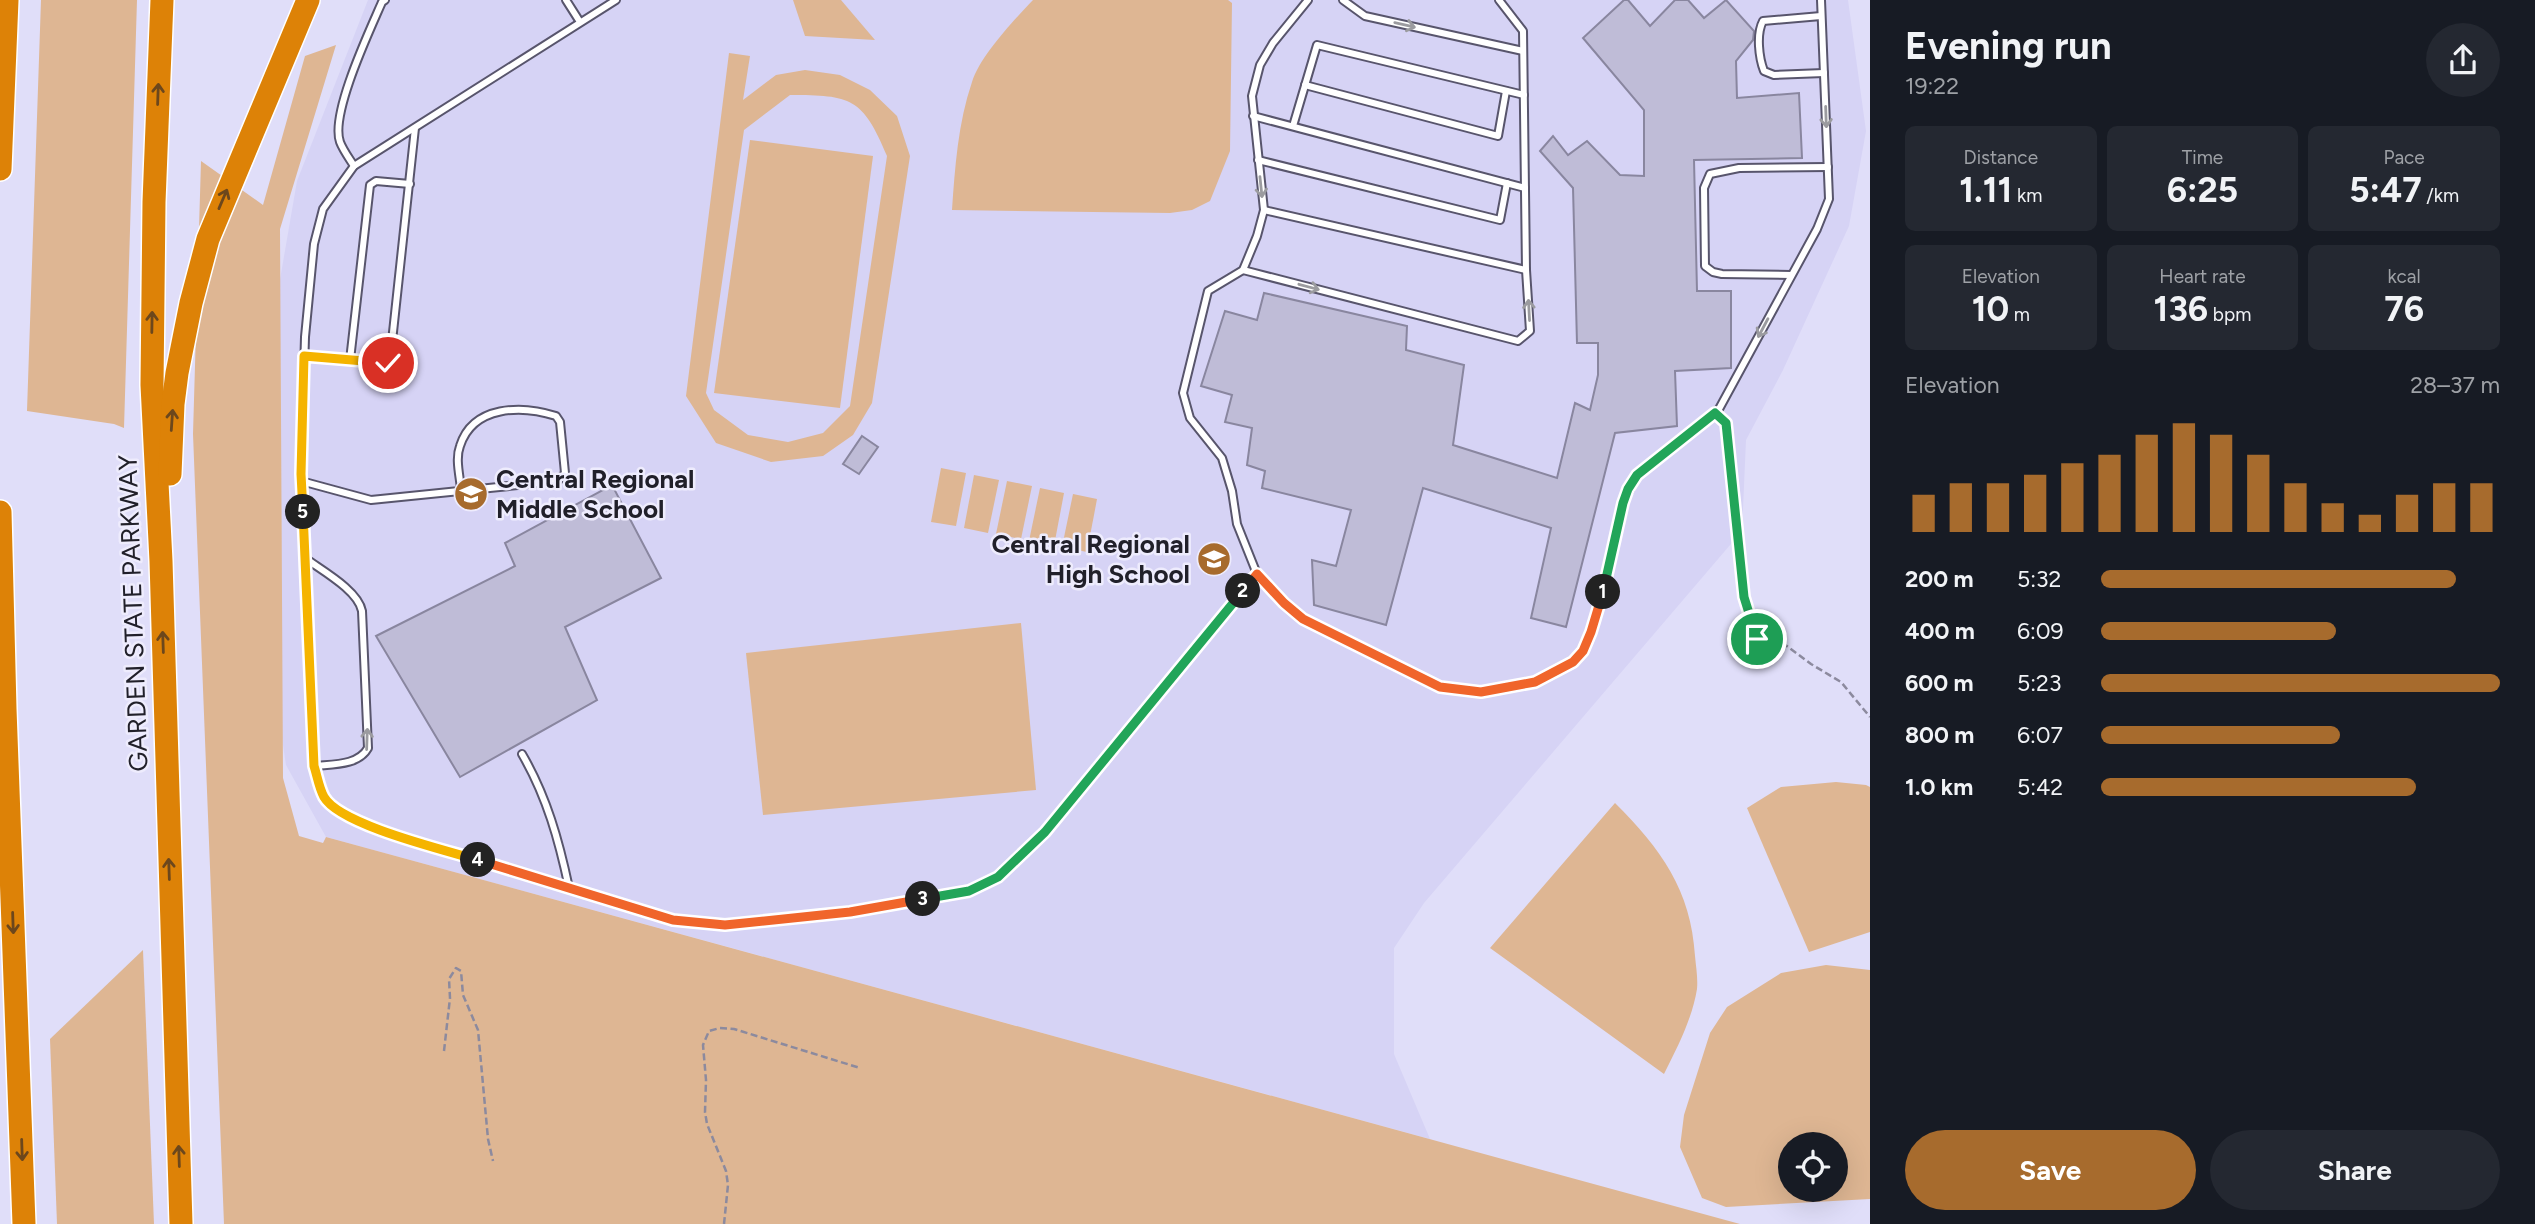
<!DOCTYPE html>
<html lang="en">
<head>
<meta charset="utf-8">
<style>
  body { margin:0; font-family:Figtree,sans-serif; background:#242831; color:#f1f3f6; height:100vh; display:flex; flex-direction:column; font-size:26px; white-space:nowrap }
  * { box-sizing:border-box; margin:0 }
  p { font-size:23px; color:#9ea1a6 }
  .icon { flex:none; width:38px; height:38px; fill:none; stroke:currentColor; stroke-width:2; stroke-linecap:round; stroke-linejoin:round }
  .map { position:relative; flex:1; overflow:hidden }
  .details { display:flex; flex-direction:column; background:#171b24; width:665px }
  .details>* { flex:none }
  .controls { position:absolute; left:1778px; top:1132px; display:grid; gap:14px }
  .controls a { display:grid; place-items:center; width:70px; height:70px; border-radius:50%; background:#171b24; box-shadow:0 7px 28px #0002; font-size:35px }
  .pin { position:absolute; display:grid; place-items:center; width:60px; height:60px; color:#fff; margin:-30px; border:4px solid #fff; border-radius:50%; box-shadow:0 2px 7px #0007 }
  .km { position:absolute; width:35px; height:35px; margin:-18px; border-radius:50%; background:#222; color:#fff; font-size:19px; line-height:35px; text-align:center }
  .round { display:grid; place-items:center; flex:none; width:74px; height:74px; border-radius:37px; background:#242831 }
  .head { display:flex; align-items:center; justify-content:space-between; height:119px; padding:0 35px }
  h1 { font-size:38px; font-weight:700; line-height:52px }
  .figures { display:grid; grid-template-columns:repeat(3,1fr); gap:10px; height:119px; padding:7px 35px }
  .figures div { display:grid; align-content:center; border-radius:10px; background:#242831; text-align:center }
  .figures b { font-size:35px; font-weight:700 }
  .figures small { font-size:19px; font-weight:400 }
  .figures p { font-size:19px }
  .chart { height:196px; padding:14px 35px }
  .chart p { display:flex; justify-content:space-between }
  .chart svg { width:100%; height:126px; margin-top:7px; stroke:#a76b2d; stroke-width:6 }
  .primary-button { display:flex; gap:14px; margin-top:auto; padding:14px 35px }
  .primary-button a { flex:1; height:80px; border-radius:42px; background:#a76b2d; color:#fff; font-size:28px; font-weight:700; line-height:80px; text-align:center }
  .primary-button a+a { background:#242831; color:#f1f3f6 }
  ul { padding:0 35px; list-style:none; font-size:23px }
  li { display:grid; grid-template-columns:112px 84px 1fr; align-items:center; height:52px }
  li i { height:18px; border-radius:9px; background:#a76b2d }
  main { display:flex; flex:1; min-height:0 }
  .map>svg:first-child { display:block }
  .built { fill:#d6d3f5 }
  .green { fill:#deb693; fill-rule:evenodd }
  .building { fill:#bfbcd7; stroke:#89869f; stroke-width:2 }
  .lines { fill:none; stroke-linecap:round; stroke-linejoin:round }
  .service-casing { stroke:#58556c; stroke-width:10 }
  .motorway-casing { stroke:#fff; stroke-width:26 }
  .path { stroke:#8c8a9e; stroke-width:2.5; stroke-dasharray:7 3.5; stroke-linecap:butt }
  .service { stroke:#fff; stroke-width:6 }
  .motorway { stroke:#dd8207; stroke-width:23 }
  .oneway { stroke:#9b9b9f }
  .oneway2 { stroke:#6c471c }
  .split-1-casing { stroke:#fff; stroke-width:14 }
  .split-2-casing { stroke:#fff; stroke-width:14 }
  .split-3-casing { stroke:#fff; stroke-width:14 }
  .split-4-casing { stroke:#fff; stroke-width:14 }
  .split-5-casing { stroke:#fff; stroke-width:14 }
  .split-6-casing { stroke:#fff; stroke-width:14 }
  .split-1 { stroke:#22a559; stroke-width:9 }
  .split-2 { stroke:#f0652b; stroke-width:9 }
  .split-3 { stroke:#22a559; stroke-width:9 }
  .split-4 { stroke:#f0652b; stroke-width:9 }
  .split-5 { stroke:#f5b400; stroke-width:9 }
  .split-6 { stroke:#f5b400; stroke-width:9 }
  .labels { text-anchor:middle; stroke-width:5; stroke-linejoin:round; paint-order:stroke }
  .poi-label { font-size:26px; font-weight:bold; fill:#21202a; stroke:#eeecfd; text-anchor:start }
  .street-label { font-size:26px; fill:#21202a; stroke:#eeecfd }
</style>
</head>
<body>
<main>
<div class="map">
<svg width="1870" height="1224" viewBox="0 0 1870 1224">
  <rect width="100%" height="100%" fill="#e0def9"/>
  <path class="built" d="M368,0H1848L1866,131L1849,226L1783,370L1746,440L1742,531L1424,903L1394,948V1054L1430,1139L326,837L286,765L269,653L272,326L297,181Z"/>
  <g class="green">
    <path d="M41,0H137L124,428L114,424L27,411Z"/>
    <path d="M793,0H841L875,40L805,36Z"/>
    <path d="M1033,0H1228L1232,3L1230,151L1210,201L1192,210L1170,213L952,210C955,167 958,123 972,82C980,56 1014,20 1033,0Z"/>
    <path d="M336,45L280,229L283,778L299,836L323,843L326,837L1740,1224H224L193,434L201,161L263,205L305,56Z"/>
    <path d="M729,53L750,56L743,100L776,75L805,70L840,75L870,90L897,116L910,156L872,403L853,435L823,456L771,462L716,443L686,396ZM790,95C851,95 863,98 887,156L850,406L823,433L788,442L748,435L714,410L706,393L744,130Z"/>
    <path d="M750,140L873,156L840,408L714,393Z"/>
    <path d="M941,468L966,473L956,526L931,522Z"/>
    <path d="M974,475L999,480L988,533L964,528Z"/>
    <path d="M1007,481L1032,486L1021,539L996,534Z"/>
    <path d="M1040,488L1064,493L1054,546L1029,541Z"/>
    <path d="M1073,494L1097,499L1087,552L1062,547Z"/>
    <path d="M1021,623L1036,790L763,815L746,653Z"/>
    <path d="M1836,782L1866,785L1870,787V932L1809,952L1747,808L1781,787Z"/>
    <path d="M1615,803C1661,849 1691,890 1695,956C1696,967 1698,978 1697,989C1692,1019 1678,1046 1664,1074L1490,948Z"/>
    <path d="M143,950L154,1224H57L50,1039Z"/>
    <path d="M1826,965L1870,970V1199L1726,1207L1702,1198L1680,1147L1684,1115L1710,1033L1727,1007L1781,973ZM1836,1144V1190H1790V1144Z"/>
  </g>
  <g class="building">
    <path d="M1624,0H1628L1650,26L1675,0H1688L1704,18L1726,0L1754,31L1753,40L1736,61L1737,98L1799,93L1802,158L1694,160L1697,291H1731V368L1675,371L1677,426L1615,433L1566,627L1531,618L1551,528L1423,488L1386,625L1314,605L1312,560L1336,566L1351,510L1262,488L1265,471L1247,465L1252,428L1225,422L1232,395L1201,386L1225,311L1257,320L1264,293L1407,326L1406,350L1464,365L1453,445L1557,478L1575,403L1590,410L1598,375V343H1577L1573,188L1540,151L1553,136L1568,155L1587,141L1620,175L1644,176V110L1583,38Z"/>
    <path d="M862,436L878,447L859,474L843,464Z"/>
    <path d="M612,485L661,578L565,627L597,700L460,777L376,636L515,566L505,543Z"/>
  </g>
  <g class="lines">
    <g class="service-casing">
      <g id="service">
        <path d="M566,0L580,22"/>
        <path d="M616,0L354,166L323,209L314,244L305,337L301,474L314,766L324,798L340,813L393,834L673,920L725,925L851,911L969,891L998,877L1045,832L1257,574"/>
        <path d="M1308,0L1273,43L1260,65L1252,96L1264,210L1257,236L1243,270L1208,291L1183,393L1190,418L1222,458L1232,491L1237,524L1257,574L1284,603L1303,619L1440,687L1481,692L1535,683L1573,662L1583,651L1591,632L1608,574L1623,503L1637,475L1719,409L1817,229L1829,199L1821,0"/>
        <path d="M1343,0L1365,16L1523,51"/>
        <path d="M1821,16L1763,21C1756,34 1759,58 1764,71L1774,75L1824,73"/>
        <path d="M1305,85L1498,136L1506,91"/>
        <path d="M1253,116L1525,188"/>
        <path d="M1293,126L1317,45L1524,95"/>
        <path d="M1258,160L1500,220L1507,183"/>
        <path d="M354,166C349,158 343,150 340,142C330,114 370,30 382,2L385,0"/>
        <path d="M1264,210L1526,270"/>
        <path d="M1243,270L1518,341L1530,331L1526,270L1523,31L1499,0"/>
        <path d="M1791,275L1722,274L1713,272L1705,266L1704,188L1710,174L1739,168L1828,167"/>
        <path d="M304,356L384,363L390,360L415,128"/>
        <path d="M350,360L370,185L376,181L410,184"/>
        <path d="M301,481L371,500L558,481L565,473L560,422L556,416C522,405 473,405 460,446C455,459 460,476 461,490"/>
        <path d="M305,558C321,570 358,590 362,611L368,748C358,766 332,764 314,766"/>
        <path d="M522,754C547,797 559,841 569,888"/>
      </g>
    </g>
    <g class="motorway-casing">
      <g id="motorway">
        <path d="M162,0L154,202L152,385L161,561L181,1224"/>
        <path d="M0,169L7,0"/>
        <path d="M170,474L173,404L177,373L191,303L208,239L308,0"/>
        <path d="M0,512L5,709L24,1224"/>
      </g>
    </g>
    <g class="path">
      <path d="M1722,420L1726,423L1744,597L1757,639L1772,635L1811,664L1841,682L1870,717"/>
      <path d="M444,1051L450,998L449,979L456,968L461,971L463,995L478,1030L488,1139L493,1161"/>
      <path d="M724,1224L728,1185L726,1171L707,1124L705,1112L706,1080L703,1045L709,1031L720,1028L734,1029L860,1068"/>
    </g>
    <use href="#service" class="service"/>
    <use href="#motorway" class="motorway"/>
  </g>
  <defs><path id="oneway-shaft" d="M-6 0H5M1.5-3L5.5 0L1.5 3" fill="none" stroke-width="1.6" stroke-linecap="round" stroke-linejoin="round" transform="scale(1.75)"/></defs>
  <g class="oneway">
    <use href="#oneway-shaft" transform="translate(1405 25) rotate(13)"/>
    <use href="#oneway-shaft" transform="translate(1826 117) rotate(88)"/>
    <use href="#oneway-shaft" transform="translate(1261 187) rotate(84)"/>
    <use href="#oneway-shaft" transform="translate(1309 287) rotate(15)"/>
    <use href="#oneway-shaft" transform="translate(1529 310) rotate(-93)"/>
    <use href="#oneway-shaft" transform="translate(1763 328) rotate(118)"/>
    <use href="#oneway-shaft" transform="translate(367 739) rotate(-88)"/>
  </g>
  <g class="oneway2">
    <use href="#oneway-shaft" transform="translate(158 94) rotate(-88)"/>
    <use href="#oneway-shaft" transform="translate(223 199) rotate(-67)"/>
    <use href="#oneway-shaft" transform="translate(152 322) rotate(-89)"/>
    <use href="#oneway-shaft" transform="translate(172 420) rotate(-86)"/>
    <use href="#oneway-shaft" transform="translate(163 642) rotate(-92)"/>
    <use href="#oneway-shaft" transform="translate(169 869) rotate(-92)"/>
    <use href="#oneway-shaft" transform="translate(13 923) rotate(88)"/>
    <use href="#oneway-shaft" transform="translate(22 1150) rotate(88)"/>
    <use href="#oneway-shaft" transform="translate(179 1156) rotate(-92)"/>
  </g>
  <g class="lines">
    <g class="split-1-casing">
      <path id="split-1" d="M1603,592L1623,503L1628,489L1637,475L1715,413L1726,423L1744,597L1757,639"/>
    </g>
    <g class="split-2-casing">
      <path id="split-2" d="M1243,591L1257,574L1284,603L1303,619L1440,687L1481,692L1535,682L1573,662L1583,651L1591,632L1603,592"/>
    </g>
    <g class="split-3-casing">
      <path id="split-3" d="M923,899L969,891L998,877L1045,832L1243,591"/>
    </g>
    <g class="split-4-casing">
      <path id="split-4" d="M478,860L673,920L725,925L850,912L923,899"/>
    </g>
    <g class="split-5-casing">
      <path id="split-5" d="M303,512L314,766C317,775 319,788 324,797C340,825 445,850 478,860"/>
    </g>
    <g class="split-6-casing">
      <path id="split-6" d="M303,512L301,474L304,356L388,363"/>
    </g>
    <use href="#split-1" class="split-1"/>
    <use href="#split-2" class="split-2"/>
    <use href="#split-3" class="split-3"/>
    <use href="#split-4" class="split-4"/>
    <use href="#split-5" class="split-5"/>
    <use href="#split-6" class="split-6"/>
  </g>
  <defs>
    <g id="school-disc" transform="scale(1.75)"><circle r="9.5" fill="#a76b2d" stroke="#eeecfd"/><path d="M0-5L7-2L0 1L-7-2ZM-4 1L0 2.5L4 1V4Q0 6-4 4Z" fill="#fff"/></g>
  </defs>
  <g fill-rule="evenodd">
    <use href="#school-disc" x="471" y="494"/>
    <use href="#school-disc" x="1214" y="559"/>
  </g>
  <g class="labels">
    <g class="poi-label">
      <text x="496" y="488">Central Regional<tspan x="496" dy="30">Middle School</tspan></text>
      <text x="1190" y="553" text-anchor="end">Central Regional<tspan x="1190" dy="30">High School</tspan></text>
    </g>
    <g class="street-label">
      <text transform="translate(133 613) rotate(-92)" y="9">GARDEN STATE PARKWAY</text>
    </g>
  </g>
</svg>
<div class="controls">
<a><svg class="icon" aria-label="locate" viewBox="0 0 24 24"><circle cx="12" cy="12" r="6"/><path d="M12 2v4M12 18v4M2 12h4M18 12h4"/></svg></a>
</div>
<div class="pin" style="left:1757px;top:639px;background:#1e9e55"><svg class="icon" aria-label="arrive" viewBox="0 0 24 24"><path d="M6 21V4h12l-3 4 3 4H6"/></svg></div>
<div class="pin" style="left:388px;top:363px;background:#d93025"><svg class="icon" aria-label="check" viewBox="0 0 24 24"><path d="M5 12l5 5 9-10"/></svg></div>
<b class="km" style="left:1603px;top:592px">1</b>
<b class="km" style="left:1243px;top:591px">2</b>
<b class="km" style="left:923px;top:899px">3</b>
<b class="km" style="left:478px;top:860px">4</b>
<b class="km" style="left:303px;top:512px">5</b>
</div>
<section class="details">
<div class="head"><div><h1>Evening run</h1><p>19:22</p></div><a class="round"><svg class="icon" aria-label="share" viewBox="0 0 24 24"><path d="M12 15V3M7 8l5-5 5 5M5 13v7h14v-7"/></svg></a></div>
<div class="figures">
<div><p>Distance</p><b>1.11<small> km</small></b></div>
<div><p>Time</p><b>6:25</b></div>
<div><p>Pace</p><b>5:47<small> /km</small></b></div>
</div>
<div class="figures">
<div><p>Elevation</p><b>10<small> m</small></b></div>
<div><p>Heart rate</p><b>136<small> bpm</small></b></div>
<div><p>kcal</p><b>76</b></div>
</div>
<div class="chart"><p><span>Elevation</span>28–37 m</p>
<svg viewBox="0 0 160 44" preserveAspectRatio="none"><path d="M5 44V31M15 44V27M25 44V27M35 44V24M45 44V20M55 44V17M65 44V10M75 44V6M85 44V10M95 44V17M105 44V27M115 44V34M125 44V38M135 44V31M145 44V27M155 44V27"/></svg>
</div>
<ul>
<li><b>200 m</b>5:32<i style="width:89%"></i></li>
<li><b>400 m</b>6:09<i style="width:59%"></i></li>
<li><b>600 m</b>5:23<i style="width:100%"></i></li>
<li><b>800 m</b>6:07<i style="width:60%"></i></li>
<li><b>1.0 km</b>5:42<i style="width:79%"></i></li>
</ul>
<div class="primary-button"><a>Save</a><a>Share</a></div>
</section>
</main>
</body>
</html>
